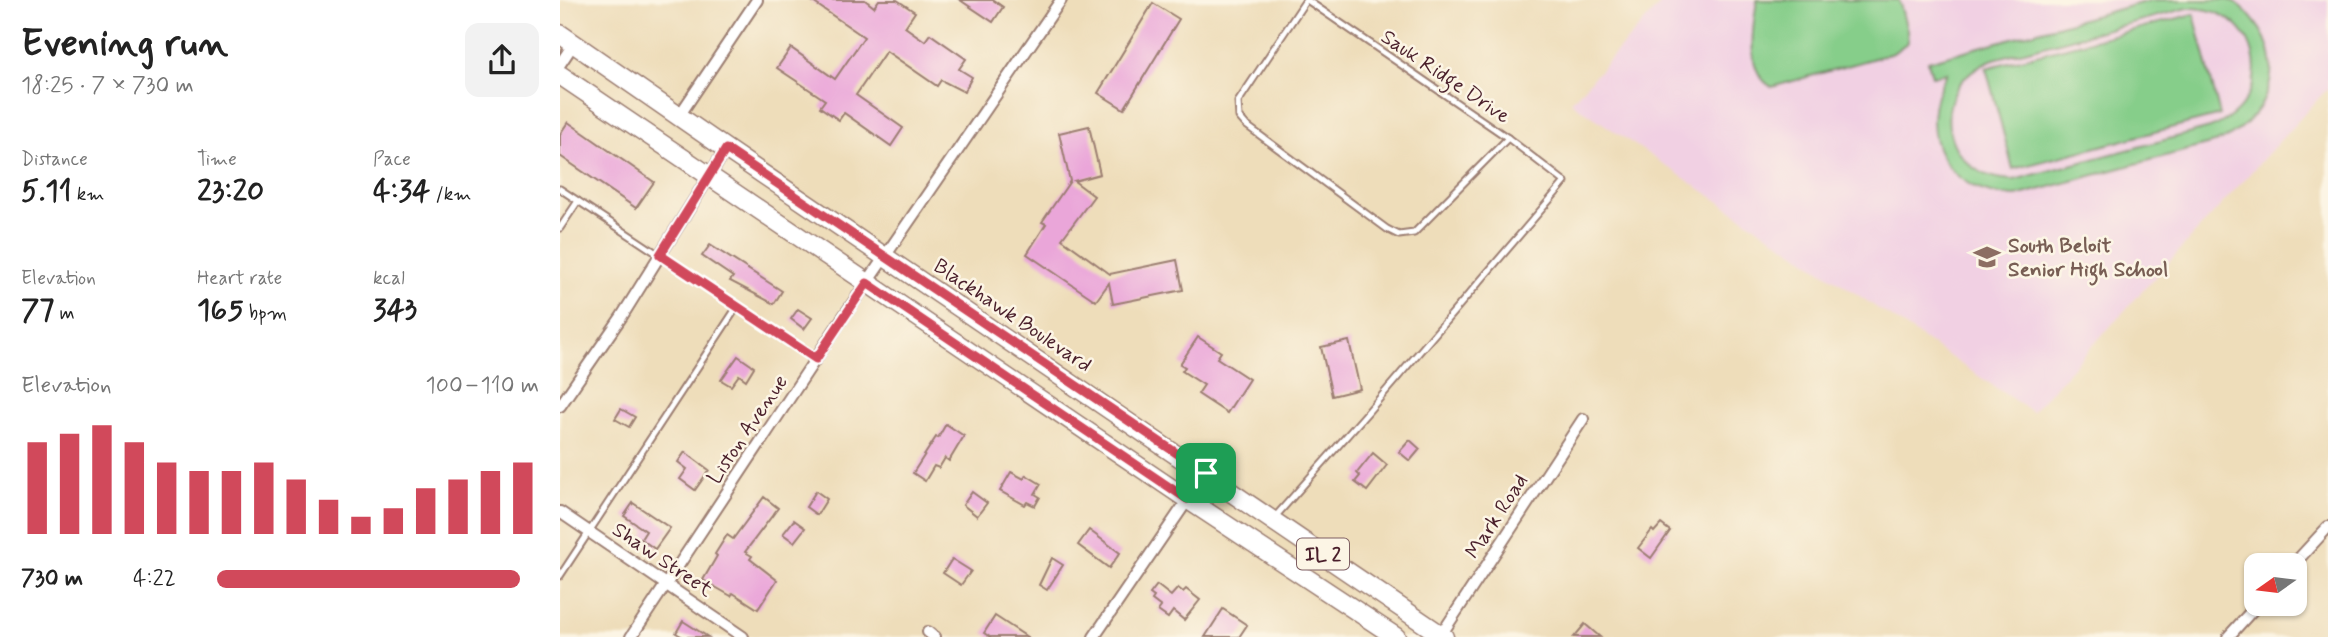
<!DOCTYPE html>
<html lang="en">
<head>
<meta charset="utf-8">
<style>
  body { margin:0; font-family:Mynerve,sans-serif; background:#f2f2f2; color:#222; height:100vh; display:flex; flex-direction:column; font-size:26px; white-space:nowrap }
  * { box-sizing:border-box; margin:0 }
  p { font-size:23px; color:#767676 }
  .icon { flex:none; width:38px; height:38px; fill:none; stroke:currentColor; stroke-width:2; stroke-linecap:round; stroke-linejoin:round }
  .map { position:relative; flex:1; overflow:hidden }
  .drawer { display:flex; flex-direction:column; background:#fff; width:560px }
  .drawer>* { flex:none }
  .needle { width:46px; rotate:256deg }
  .tools { position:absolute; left:1684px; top:553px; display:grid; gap:14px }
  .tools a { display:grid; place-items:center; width:63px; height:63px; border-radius:14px; background:#fff; box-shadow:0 2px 5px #0004; font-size:35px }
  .pin { position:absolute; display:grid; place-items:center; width:60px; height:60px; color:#fff; margin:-30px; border-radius:14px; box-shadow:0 4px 10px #0006 }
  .round { display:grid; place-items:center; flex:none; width:74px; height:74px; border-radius:14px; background:#f2f2f2 }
  .summary { display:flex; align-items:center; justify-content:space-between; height:119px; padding:0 21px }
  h1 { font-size:38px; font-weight:700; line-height:52px }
  .stats { display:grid; grid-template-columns:repeat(3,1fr); gap:10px; height:119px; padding:7px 21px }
  .stats div { display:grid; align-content:center }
  .stats b { font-size:30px; font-weight:700 }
  .stats small { font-size:19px; font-weight:400 }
  .stats p { font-size:19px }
  .chart { height:196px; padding:14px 21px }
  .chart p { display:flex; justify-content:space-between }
  .chart svg { width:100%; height:126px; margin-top:7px; stroke:#d1495b; stroke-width:6 }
  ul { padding:0 21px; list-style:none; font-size:23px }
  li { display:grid; grid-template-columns:112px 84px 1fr; align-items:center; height:52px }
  li i { height:18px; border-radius:9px; background:#d1495b }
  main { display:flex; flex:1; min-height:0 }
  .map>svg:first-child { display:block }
  .built { fill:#f1d0e3 }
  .green { fill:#86ce8a; stroke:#68765a; stroke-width:2; fill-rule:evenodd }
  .building { fill:#eaa6d9 }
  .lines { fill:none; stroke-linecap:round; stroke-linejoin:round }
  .service-casing { stroke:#9c7e72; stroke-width:9 }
  .minor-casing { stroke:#9c7e72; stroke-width:14 }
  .primary-casing { stroke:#9c7e72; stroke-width:21 }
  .service { stroke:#fff; stroke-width:5 }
  .minor { stroke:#fff; stroke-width:10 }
  .primary { stroke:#fff; stroke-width:18 }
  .route-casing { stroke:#fff; stroke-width:14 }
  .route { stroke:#d1495b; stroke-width:9 }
  .labels { text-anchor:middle; stroke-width:5; stroke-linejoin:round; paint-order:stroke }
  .shield { fill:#fcf5e5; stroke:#7f5f63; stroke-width:2 }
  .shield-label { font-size:19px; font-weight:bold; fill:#4a1f2b }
  .street-label { font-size:21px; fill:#4a1f2b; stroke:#fcf5e5 }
  .education-label { font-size:21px; font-weight:bold; fill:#785e54; stroke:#fcf5e5; text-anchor:start }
</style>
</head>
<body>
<main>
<section class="drawer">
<div class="summary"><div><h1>Evening run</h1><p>18:25 · 7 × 730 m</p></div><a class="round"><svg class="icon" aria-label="share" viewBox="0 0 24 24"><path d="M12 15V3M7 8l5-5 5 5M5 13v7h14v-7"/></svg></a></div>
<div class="stats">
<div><p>Distance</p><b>5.11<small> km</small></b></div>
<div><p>Time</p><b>23:20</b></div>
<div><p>Pace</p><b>4:34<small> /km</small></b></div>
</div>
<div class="stats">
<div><p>Elevation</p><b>77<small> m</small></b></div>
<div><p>Heart rate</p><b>165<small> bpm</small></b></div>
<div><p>kcal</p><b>343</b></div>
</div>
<div class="chart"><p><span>Elevation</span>100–110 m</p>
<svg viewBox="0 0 160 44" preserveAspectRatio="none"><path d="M5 44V12M15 44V9M25 44V6M35 44V12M45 44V19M55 44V22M65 44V22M75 44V19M85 44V25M95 44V32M105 44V38M115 44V35M125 44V28M135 44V25M145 44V22M155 44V19"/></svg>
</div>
<ul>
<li><b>730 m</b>4:22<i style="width:94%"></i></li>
</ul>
</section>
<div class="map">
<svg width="1768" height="637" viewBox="0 0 1768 637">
  <rect width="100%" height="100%" fill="#fcf5e5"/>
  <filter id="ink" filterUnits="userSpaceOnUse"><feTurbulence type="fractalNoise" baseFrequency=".0143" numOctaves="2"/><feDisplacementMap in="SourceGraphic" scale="14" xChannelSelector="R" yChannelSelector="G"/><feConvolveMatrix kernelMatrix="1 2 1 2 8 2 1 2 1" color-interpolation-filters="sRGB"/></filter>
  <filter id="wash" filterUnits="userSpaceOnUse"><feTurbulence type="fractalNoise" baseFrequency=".00686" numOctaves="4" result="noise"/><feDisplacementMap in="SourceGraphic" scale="28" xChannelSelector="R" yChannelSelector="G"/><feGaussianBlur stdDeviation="1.57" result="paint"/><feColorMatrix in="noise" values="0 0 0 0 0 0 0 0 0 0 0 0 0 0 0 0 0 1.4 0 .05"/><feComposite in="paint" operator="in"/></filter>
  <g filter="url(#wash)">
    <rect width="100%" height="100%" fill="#eeddba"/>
    <path class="built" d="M1104,0H1768V88L1472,412L1011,102Z"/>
    <g class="green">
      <path d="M1197,0H1339L1347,30L1348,42L1333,53L1212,87C1184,72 1193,26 1197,0Z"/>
      <path d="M1592,0C1611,0 1629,0 1647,0C1653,0 1663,0 1669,0C1678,3 1688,13 1694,21C1731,66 1705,125 1654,143L1456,196C1386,196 1352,132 1387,73L1372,76L1368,61ZM1628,8C1703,7 1721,101 1650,128L1454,180C1379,179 1363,85 1434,59Z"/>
      <path d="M1634,14L1660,115L1453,169L1426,68Z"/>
    </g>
    <g id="blocks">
      <g class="building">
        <path d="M250,0H305L314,7L319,0H337L355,12L345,27L365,41L370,34L406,59L399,69L412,77L404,92L381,80L377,86L326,51L296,95L343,128L331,146L284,113L279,120L260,107L265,100L217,68L231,48L275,79L304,37Z"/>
        <path d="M400,0H433L443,7L433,22Z"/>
        <path d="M593,3L619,19L564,109L538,93Z"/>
        <path d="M8,122L94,182L76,208L0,156V134Z"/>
        <path d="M529,126L540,174L514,181L534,196L502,239L550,274L617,260L623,290L553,304L549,283L536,301L467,254L486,224L482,222L510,181L499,133Z"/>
        <path d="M150,245L222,291L214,304L170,281L173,277L142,256Z"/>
        <path d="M238,309L252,318L244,329L231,319Z"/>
        <path d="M638,337L661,352L657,358L689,379L667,413L638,394L644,385L622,371L625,367L620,364Z"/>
        <path d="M789,341L800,389L772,396L761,347Z"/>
        <path d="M178,356L194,367L186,380L179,375L171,386L161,380Z"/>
        <path d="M61,409L75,417L69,427L55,419Z"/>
        <path d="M386,424L404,436L389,461L385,458L379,468L374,466L365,481L353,473L376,437L378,438Z"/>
        <path d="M850,440L860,449L850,461L839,452Z"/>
        <path d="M125,452L149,470L135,490L120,479L127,469L118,462Z"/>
        <path d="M813,453L827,465L807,491L795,482L800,476L797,473Z"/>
        <path d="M451,472L464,479L466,475L481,484L475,494L480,497L475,506L467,502L465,505L440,491Z"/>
        <path d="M256,491L267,499L257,515L246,507Z"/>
        <path d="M412,492L427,503L417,516L403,505Z"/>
        <path d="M204,497L218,508L185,552L192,556L190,559L217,580L198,609L173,593L171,596L143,580L157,556L155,554L167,535L173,539Z"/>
        <path d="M73,503L110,528L95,549L81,539L86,531L64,516Z"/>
        <path d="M234,520L245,528L234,542L223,534Z"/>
        <path d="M1101,524L1110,531L1091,558L1078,548L1092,530L1094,532Z"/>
        <path d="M529,530L560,553L549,568L518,545Z"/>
        <path d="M492,558L503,565L487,590L479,585Z"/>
        <path d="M392,559L411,571L401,585L383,573Z"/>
        <path d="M597,585L611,596L618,588L623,592L626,589L640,600L624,620L613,611L608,618L598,611L601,607L592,600L594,597L590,594Z"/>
        <path d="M663,609L687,625L679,637H645Z"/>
        <path d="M435,616L467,637H430L424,633Z"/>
        <path d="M123,621L148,637H123L116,633Z"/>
        <path d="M1025,624L1040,637H1014Z"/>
      </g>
    </g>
  </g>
  <g filter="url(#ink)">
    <use href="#blocks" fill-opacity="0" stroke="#9c7e72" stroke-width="2"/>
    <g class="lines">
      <g class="service-casing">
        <g id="service">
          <path d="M746,0L678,102L679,117L686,125L827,229L839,235L854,233L948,138"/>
          <path d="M0,189L256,359"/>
          <path d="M0,228L18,201"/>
          <path d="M715,517L807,413L1005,182L948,138L747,0"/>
          <path d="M0,576L177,307"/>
        </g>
      </g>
      <g class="minor-casing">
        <g id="minor">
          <path d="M0,64L14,43"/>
          <path d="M119,116L197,0"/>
          <path d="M0,406L62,316L166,149"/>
          <path d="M0,512L183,637"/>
          <path d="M1733,565L1768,527"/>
          <path d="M368,632L374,637"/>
          <path d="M881,635L1023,419"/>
          <path d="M71,637L284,316L501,0"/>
          <path d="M534,637L646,473"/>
          <path d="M1668,637L1698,604"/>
        </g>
      </g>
      <g class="primary-casing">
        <g id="primary">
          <path d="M0,34L166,149L884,637"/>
          <path d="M0,75L627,499L836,637"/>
        </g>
      </g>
      <use href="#service" class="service"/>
      <use href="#minor" class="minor"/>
      <use href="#primary" class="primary"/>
    </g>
  </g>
  <g class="lines" filter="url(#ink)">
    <g class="route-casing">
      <path id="route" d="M166,149L646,473L627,499L307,283L256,359L100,255Z"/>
    </g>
    <use href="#route" class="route"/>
  </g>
  <defs>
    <g id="school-bare" transform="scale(2.1)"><path d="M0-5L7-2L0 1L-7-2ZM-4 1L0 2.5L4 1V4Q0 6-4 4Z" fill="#8d6e63" stroke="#fcf5e5" stroke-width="2.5" paint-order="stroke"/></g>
  </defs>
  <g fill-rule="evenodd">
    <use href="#school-bare" x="1427" y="257"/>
  </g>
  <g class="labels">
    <rect class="shield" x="737" y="538.5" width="52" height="31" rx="5"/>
    <g class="shield-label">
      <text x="763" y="561">IL 2</text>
    </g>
    <g class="street-label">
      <text transform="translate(886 76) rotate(34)" y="7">Sauk Ridge Drive</text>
      <text transform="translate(453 315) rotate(34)" y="7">Blackhawk Boulevard</text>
      <text transform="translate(187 429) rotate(-56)" y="7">Liston Avenue</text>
      <text transform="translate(936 516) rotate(-57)" y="7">Mark Road</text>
      <text transform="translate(103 559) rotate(34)" y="7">Shaw Street</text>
    </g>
    <g class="education-label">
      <text x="1448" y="252">South Beloit<tspan x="1448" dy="24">Senior High School</tspan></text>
    </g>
  </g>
</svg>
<div class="tools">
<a><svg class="needle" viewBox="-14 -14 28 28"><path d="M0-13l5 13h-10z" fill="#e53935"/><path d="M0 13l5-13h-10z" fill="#767676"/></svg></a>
</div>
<div class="pin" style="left:646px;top:473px;background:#1e9e55"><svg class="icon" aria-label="arrive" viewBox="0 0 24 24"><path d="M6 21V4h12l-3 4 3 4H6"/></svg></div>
</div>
</main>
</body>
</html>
